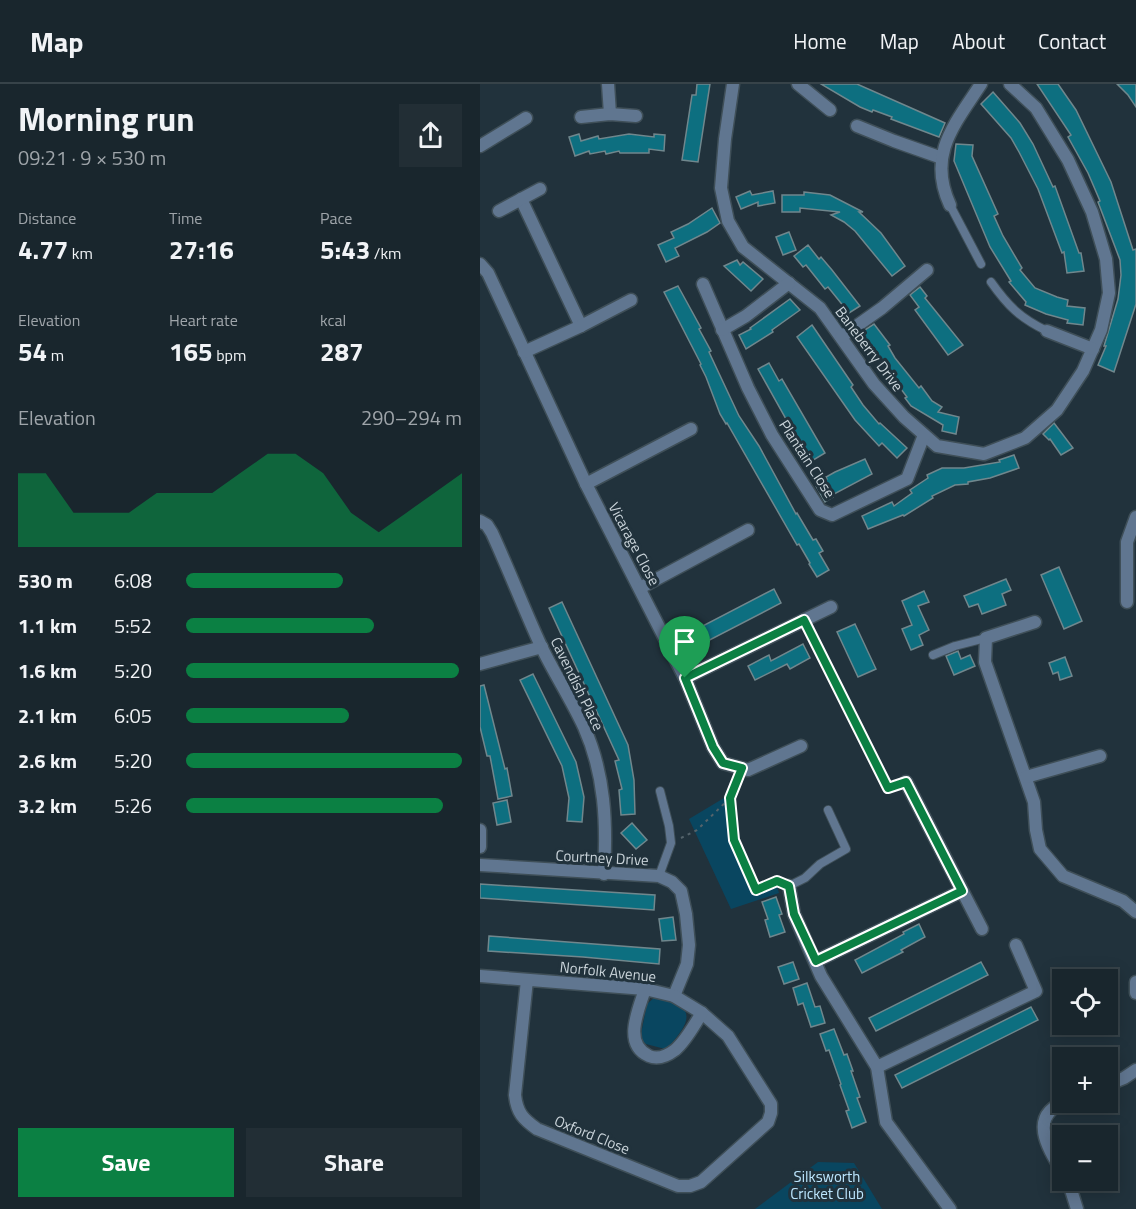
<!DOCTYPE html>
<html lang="en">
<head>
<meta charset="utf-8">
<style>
  body { margin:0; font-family:"Titillium Web",sans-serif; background:#222e35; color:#f1f3f6; height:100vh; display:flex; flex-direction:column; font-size:22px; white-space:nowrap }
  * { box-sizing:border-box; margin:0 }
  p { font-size:20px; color:#9fa5aa }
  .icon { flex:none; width:33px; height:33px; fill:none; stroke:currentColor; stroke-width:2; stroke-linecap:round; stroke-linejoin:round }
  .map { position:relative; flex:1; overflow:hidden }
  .side { display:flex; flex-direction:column; background:#19262d; width:480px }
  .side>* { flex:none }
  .buttons { position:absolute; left:572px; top:885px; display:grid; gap:12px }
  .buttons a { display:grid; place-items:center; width:66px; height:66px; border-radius:0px; background:#19262d; box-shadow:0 3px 15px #0003,0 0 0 2px #374349; font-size:30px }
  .pin { position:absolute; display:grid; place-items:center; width:51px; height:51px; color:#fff; margin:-62px -26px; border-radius:50% 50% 50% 0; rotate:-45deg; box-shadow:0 0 6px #0007 }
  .pin .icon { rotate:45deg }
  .round { display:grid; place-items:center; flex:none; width:63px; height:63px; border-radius:0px; background:#222e35 }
  .head { display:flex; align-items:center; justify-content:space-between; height:102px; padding:0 18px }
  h1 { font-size:33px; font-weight:700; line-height:45px }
  .figures { display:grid; grid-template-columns:repeat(3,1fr); gap:9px; height:102px; padding:6px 18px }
  .figures div { display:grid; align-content:center }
  .figures b { font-size:26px; font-weight:700 }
  .figures small { font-size:16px; font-weight:400 }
  .figures p { font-size:16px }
  .chart { height:168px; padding:12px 18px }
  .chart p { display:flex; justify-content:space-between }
  .chart svg { width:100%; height:108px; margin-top:6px; fill:#0b8043; opacity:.7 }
  .cta { display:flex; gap:12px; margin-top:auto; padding:12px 18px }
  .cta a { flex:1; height:69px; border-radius:0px; background:#0b8043; color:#fff; font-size:24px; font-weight:700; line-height:69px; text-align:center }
  .cta a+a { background:#222e35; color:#f1f3f6 }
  ul { padding:0 18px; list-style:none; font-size:20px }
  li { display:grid; grid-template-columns:96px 72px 1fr; align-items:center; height:45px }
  li i { height:15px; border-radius:8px; background:#0b8043 }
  header { display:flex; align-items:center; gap:36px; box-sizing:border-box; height:84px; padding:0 30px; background:#19262d; border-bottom:2px solid #374349 }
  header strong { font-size:28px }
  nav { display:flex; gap:33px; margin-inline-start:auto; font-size:21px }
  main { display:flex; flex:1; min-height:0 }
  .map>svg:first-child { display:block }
  .green { fill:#094660 }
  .building { fill:#0d6f80; stroke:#70878d; stroke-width:1.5 }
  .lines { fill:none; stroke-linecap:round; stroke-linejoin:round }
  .lane-casing { stroke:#3f4f58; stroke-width:10 }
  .street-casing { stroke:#3f4f58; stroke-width:15 }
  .path { stroke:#54636b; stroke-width:2; stroke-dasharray:3 4.5; stroke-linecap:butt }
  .lane { stroke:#607690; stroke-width:8 }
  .street { stroke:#607690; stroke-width:12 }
  .route-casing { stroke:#fff; stroke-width:12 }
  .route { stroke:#0b8043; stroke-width:8 }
  .labels { text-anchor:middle; stroke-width:6; stroke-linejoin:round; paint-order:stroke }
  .street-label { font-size:15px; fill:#cad4da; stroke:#21323c }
  .park-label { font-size:15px; fill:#bce6fe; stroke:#21323c }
</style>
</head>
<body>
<header>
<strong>Map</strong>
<nav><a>Home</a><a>Map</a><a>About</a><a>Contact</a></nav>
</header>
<main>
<section class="side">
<div class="head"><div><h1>Morning run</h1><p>09:21 · 9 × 530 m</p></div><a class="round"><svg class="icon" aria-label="share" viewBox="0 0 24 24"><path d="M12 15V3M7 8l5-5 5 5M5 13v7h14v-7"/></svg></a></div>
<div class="figures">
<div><p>Distance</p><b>4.77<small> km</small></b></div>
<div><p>Time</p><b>27:16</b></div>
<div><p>Pace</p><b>5:43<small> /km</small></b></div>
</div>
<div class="figures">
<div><p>Elevation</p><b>54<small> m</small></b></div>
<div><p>Heart rate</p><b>165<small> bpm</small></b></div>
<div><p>kcal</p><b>287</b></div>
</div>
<div class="chart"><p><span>Elevation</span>290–294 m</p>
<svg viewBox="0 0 160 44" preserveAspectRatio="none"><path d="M0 44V14L10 14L20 30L30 30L40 30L50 22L60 22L70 22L80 14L90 6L100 6L110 14L120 30L130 38L140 30L150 22L160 14V44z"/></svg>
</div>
<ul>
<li><b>530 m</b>6:08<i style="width:57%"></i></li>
<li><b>1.1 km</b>5:52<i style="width:68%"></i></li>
<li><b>1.6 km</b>5:20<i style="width:99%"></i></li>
<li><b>2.1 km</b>6:05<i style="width:59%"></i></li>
<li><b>2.6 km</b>5:20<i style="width:100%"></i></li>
<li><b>3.2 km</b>5:26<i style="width:93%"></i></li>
</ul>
<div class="cta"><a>Save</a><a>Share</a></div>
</section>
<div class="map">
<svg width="656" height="1125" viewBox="0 0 656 1125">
  <rect width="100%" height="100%" fill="#21323c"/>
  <g class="green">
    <path d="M249,711L254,757L276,807L296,799L299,809L251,825L209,735Z"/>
    <path d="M175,913C195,916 217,924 201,947C196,954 192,960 185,965L166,960L160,955L167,920Z"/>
    <path d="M338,1078L374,1079L402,1125H275Z"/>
  </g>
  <g class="building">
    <path d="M217,0H230L218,78L202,76L212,11H216Z"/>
    <path d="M341,0H377L465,39L459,53L411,35L412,33L393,26L392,28L380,23Z"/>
    <path d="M557,0H578L596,26L631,98L653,166L656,165V220L634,288L618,281L626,262H624L638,215L641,191L640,176L618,118L620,117L608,89L588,53L591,51Z"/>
    <path d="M637,0H656V23L648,11Z"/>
    <path d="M513,8L540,39L553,60L573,103L575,102L599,169H601L604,187L587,189L584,168L582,169L558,105L539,68L531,54L501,20Z"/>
    <path d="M99,50L101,57L118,52L119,55L149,50L174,53V50L185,51L184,67L169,65V69H140L139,67L126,70L125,67L110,70L109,67L95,72L89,53Z"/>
    <path d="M476,60L493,61L492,72L518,130L514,132L523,152L542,184L540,186L555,204L577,213L588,216L587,222L605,224L603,241L587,239L588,236L566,230L545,221L546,218L529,198L531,197L510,163L474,77Z"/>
    <path d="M270,107L272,111L293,107L295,119L278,122V118L261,125L256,113Z"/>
    <path d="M324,108L350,111L383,128H379L401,149L425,182L412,192L375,147L364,138L351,131L360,128L320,124V128H302V111H324Z"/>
    <path d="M232,124L240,139L227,148L195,164L199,172L186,178L178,161L194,154L191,148L208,140Z"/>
    <path d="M309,148L316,166L303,171L296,153Z"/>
    <path d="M328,161L339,175L341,173L352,186L380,222L369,229L348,203L345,205L326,181L323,183L314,172Z"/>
    <path d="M257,176L260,181L263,178L283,195L271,207L244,182Z"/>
    <path d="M198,202L221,244L219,245L231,267L229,268L259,332L279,362L316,430L317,429L333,456L336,455L343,467L339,469L349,486L337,493L329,480L330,479L319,460L317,461L247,339L246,340L240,330L226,293L220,281L221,280L184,208Z"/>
    <path d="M440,203L447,212L445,214L483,261L468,271L435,226L439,223L430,211Z"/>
    <path d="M310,215L320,226L292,246L293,248L266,265L259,251L271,245L270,244Z"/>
    <path d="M394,240L410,261L408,262L415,274L439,304L441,302L452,317L462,323L458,328L479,333L476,350L462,347L463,341L431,322L425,314L427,313L399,276L400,274L380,249Z"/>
    <path d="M332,241L373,301L371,303L383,321L399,340L400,339L427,364L417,374L402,359L399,362L375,336L317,253Z"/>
    <path d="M289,279L299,297L302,295L345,369L330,378L278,285Z"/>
    <path d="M574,339L593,364L581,371L570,355L569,356L563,350Z"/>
    <path d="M534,371L539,384L510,394L488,398V400L475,401L452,412L453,414L424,432L423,431L388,445L382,432L412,418L414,422L432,409L430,406L448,394L447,391L462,384H484L520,378L519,376Z"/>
    <path d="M385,375L392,390L352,411L353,413L345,418L336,402L347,395L346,393L355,388Z"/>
    <path d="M579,483L602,537L584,545L561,491Z"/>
    <path d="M526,495L531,506L522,510L526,521L502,530L498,520L489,523L484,512Z"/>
    <path d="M294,505L301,519L218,562L211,548Z"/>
    <path d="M444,507L449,518L438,522L449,546L439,551L443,561L431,566L422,545L432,541L422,517Z"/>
    <path d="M82,518L148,661L154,696L155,730L141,731L139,706L142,705L135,677L139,676L69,524Z"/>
    <path d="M375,540L396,585L378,593L357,548Z"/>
    <path d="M323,560L330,574L310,585L307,580L275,596L268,582L289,571L291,577Z"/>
    <path d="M478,567L481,575L490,571L495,582L474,591L466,572Z"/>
    <path d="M585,573L592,592L580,596L578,588L573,590L569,579Z"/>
    <path d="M53,590L96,678L104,713L102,738L87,737L89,714L82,682L40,596Z"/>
    <path d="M4,601L25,685L27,684L32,712L18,715L10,672H7L0,643V602Z"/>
    <path d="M27,716L31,738L17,741L13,719Z"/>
    <path d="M152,739L167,756L156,765L141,749Z"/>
    <path d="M0,800L175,811L174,826L0,814Z"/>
    <path d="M296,813L302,830L299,831L305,848L290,853L285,836L288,835L282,818Z"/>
    <path d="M193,833L196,856L182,857L179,835Z"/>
    <path d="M439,840L445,853L421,866L423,868L382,889L375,876L424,850L423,848Z"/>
    <path d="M9,852L180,865L179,880L103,873L8,867Z"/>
    <path d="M313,878L319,895L304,900L298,883Z"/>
    <path d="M501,878L508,891L396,947L389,934Z"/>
    <path d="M327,899L335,923L340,922L345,939L331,943L323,919L318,921L313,904Z"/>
    <path d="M551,923L558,936L422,1004L415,991Z"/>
    <path d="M354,945L364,971L367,970L373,987H371L380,1013L377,1014L386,1038L372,1044L366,1027L369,1026L360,1001L361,1000L349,966L346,967L340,950Z"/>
  </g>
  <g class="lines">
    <g class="lane-casing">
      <g id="lane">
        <path d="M470,121L501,180"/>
        <path d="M511,198C528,222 540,234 567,247"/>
        <path d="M453,571L475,562L506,554"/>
        <path d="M179,792L191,759L189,742L180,707"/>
        <path d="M309,802L325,794L340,780L366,765L348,726"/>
      </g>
    </g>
    <g class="street-casing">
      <g id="street">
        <path d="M128,0L130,30"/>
        <path d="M253,0L245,55L241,104L248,137L263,163L340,224L394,300L424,333L457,362L504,370L545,354L577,326L603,287L621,246L629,209L626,175L612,128L588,76L556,24L530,0"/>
        <path d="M318,0L350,26"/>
        <path d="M101,33L130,30L156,32"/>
        <path d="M377,42L414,57L462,74"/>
        <path d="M0,62L46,34"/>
        <path d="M41,115L101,242"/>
        <path d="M470,121C447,71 474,41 501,0"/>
        <path d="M19,127L60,105"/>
        <path d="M0,180L8,189L106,400L205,594L233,663L243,679L268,686L321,662"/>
        <path d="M223,200L268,304L292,351L340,426L352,431L427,395L444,351"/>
        <path d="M242,246L266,232L309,199"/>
        <path d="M567,247L613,265"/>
        <path d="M361,253L402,224L447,186"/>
        <path d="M44,268L101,242L151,216"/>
        <path d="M106,400L211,345"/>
        <path d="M0,437L7,441L12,449C29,486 44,525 61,562C74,589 91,615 104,643C125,690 127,739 124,790"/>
        <path d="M160,504L268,446"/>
        <path d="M647,518V458L656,433"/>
        <path d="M555,538L506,554L505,578L554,718L556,746L560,765L583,792L643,817L656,828"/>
        <path d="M0,580L62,563"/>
        <path d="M205,594L351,523"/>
        <path d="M546,693L620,672"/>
        <path d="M426,698L502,845"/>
        <path d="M0,746V763"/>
        <path d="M0,781L179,792L192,798L201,807L206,830L209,861L207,880L194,912"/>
        <path d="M309,802L314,830L341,892L397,983L406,1038L470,1125"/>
        <path d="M336,877L482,807"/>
        <path d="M0,892L165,905L194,912L222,929L248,952L291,1020V1029L288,1038L221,1098L210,1102H198L57,1045C43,1035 37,1029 35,1011L47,896"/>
        <path d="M656,898V909"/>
        <path d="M165,905C159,925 142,960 169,972C178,976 187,972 195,966C206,957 214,941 222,929"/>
        <path d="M397,983L556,907L536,861"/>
        <path d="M627,1001L644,994L656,986"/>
        <path d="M582,1087C568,1064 548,1033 584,1018"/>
        <path d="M588,1096L597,1125"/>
      </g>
    </g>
    <g class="path">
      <path d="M329,546L408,704L415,701"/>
      <path d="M257,695L250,714L254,757L276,806L298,798"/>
      <path d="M201,754L217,746L250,714"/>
    </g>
    <use href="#lane" class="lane"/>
    <use href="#street" class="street"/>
  </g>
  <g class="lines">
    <g class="route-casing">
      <path id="route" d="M324,536L408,704L426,698L482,807L336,877L314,830L309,802L297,797L276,806L254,756L250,714L262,684L243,679L233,663L205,594Z"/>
    </g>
    <use href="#route" class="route"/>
  </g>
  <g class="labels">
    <g class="street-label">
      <text transform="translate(389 265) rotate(53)" y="5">Baneberry Drive</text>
      <text transform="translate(327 375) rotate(57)" y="5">Plantain Close</text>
      <text transform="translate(154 460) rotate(62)" y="5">Vicarage Close</text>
      <text transform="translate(97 600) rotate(64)" y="5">Cavendish Place</text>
      <text transform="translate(122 774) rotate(3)" y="5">Courtney Drive</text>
      <text transform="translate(128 888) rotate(6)" y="5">Norfolk Avenue</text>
      <text transform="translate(112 1051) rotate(22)" y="5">Oxford Close</text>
    </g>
    <g class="park-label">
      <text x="347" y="1098">Silksworth<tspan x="347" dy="17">Cricket Club</tspan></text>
    </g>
  </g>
</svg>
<div class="buttons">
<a><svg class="icon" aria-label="locate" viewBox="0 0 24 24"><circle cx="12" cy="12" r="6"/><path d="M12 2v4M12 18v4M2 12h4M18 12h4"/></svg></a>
<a>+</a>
<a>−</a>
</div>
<div class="pin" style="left:205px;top:594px;background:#1e9e55"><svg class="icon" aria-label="arrive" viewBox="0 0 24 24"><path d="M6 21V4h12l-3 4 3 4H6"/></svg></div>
</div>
</main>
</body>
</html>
